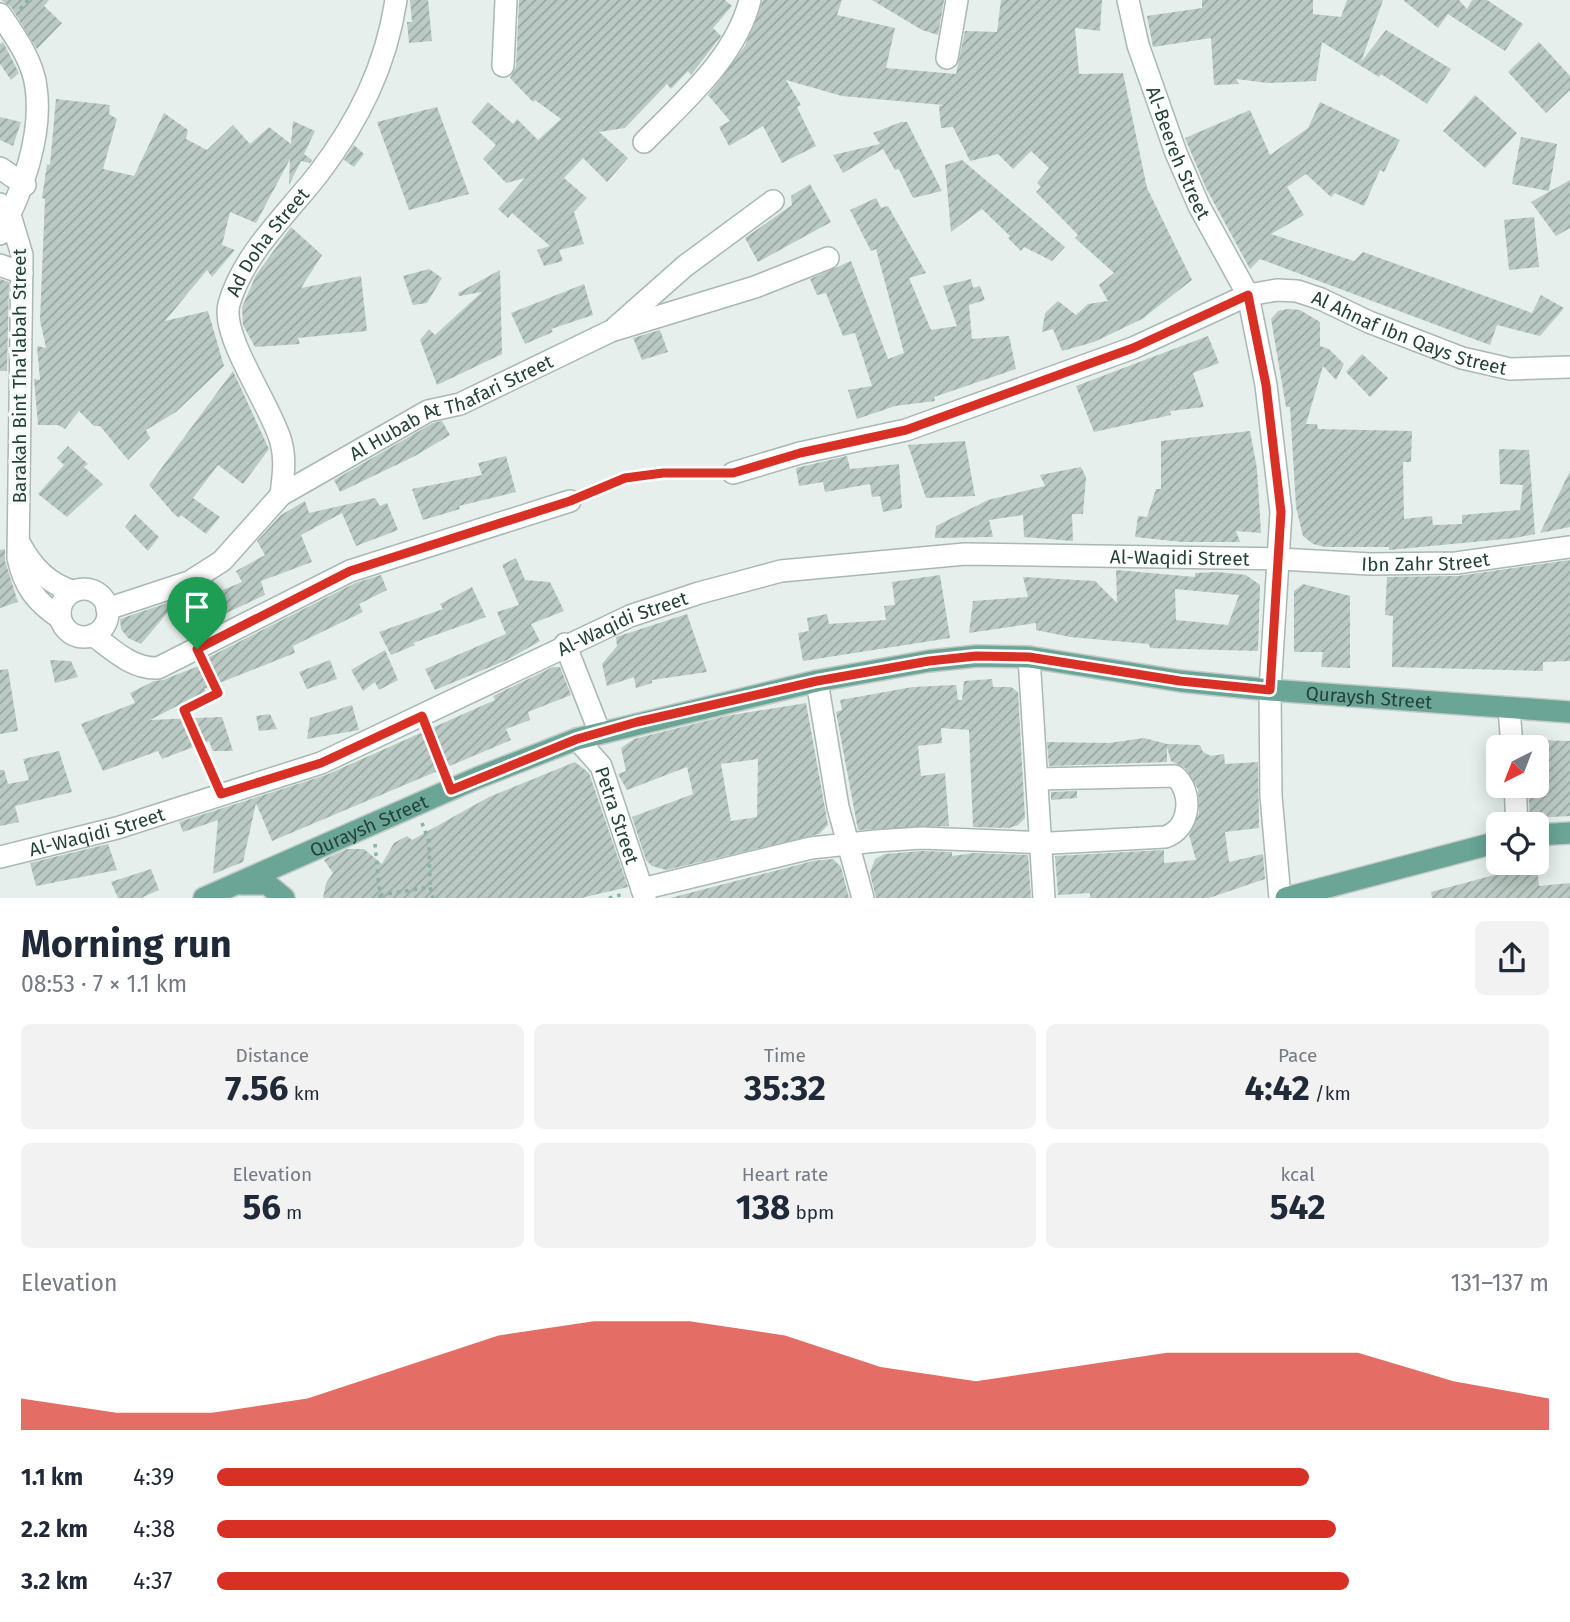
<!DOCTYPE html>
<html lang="en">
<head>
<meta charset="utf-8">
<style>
  body { margin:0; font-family:"Fira Sans",sans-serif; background:#f2f2f3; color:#1f2937; height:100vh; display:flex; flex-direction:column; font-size:26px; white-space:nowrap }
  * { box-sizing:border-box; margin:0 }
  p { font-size:23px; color:#747a83 }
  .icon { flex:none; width:38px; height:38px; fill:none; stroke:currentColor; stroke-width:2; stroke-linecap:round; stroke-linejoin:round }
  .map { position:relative; height:898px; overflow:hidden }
  .side { display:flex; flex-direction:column; background:#fff; flex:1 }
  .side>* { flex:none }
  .needle { width:46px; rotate:222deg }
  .buttons { position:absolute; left:1486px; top:735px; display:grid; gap:14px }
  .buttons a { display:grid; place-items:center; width:63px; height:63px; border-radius:10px; background:#fff; box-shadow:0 4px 18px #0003; font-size:35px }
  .pin { position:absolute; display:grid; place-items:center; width:60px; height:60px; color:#fff; margin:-72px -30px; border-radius:50% 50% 50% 0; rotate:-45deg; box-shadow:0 0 7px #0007 }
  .pin .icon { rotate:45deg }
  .round { display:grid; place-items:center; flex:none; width:74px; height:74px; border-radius:10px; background:#f2f2f3 }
  .head { display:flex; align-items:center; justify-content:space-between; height:119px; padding:0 21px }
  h1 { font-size:38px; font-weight:700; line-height:52px }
  .stats { display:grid; grid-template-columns:repeat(3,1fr); gap:10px; height:119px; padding:7px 21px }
  .stats div { display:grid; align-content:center; border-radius:10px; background:#f2f2f3; text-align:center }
  .stats b { font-size:35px; font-weight:700 }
  .stats small { font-size:19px; font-weight:400 }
  .stats p { font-size:19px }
  .chart { height:196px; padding:14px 21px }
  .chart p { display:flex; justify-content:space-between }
  .chart svg { width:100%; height:126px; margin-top:7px; fill:#d93025; opacity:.7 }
  ul { padding:0 21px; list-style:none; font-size:23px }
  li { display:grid; grid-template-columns:112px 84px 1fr; align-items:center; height:52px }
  li i { height:18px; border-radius:9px; background:#d93025 }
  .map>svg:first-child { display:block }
  .building { fill:url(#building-hatch); fill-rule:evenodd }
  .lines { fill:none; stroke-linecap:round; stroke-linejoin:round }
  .minor-casing { stroke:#a8b8b2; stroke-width:24 }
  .major-casing { stroke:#c2cac8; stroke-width:24 }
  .path { stroke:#86b3a5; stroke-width:3.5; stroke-dasharray:3.5 5; stroke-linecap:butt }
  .minor { stroke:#fff; stroke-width:21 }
  .major { stroke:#6aa596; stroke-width:21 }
  .route-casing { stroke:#fff; stroke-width:14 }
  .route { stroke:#d93025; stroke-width:9 }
  .labels { text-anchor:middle; stroke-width:7; stroke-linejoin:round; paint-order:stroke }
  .street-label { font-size:19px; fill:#24423a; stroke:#f7fbf9 }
</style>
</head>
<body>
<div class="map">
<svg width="1570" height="898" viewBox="0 0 1570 898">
  <defs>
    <pattern id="building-hatch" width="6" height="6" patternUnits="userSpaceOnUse" patternTransform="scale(1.75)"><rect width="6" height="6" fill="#bbcac4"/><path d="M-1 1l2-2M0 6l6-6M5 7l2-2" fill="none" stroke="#98a6a0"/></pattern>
  </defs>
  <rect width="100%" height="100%" fill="#e6efeb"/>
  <g class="building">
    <path d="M1,0H49L44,6L62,23L37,49L11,7Z"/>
    <path d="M410,0H428L432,41L409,43L407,22H412Z"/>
    <path d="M519,0H725L732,6L713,28L721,36L691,75L688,71L671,89L667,84L625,128L599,132L628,158L607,182L583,158L564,178L587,198L574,212L584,244L559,250L563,261L544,266L537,250L550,246L512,213L508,218L498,209L525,178L506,183L483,159L496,145L471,122L488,102L513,124L517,119L538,140L561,119L535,100L533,102L510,78L516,67Z"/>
    <path d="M763,0H842L837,15L895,28L886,68L956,74L965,31L997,32L1001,0H1102L1100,31L1075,28L1079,74L1123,73L1147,188L1192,280L1142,319L1094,342L1062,351L1053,329L1042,332L1045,313L1058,301L1076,315L1088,304L1108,301L1099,285L1114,273L1075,238L1078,235L1036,192L1041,187L1037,183L1049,168L1031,151L1013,169L998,154L970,161L953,127L941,128L939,106L943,105L842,96L786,80L801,105L797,107L816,146L782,163L763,126L729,146L719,127L730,121L708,95L745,46Z"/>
    <path d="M872,0H944L938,35L922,30Z"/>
    <path d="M1202,0H1313V14L1341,17L1347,0H1383L1361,62L1386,30L1451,69L1427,104L1381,74L1379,77L1322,42L1316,81L1268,83L1236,79L1239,84L1214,85L1211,38L1153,47L1147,16L1202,8Z"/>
    <path d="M1403,0H1459L1467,9L1472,0H1487L1523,24L1505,51L1448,14L1438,28Z"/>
    <path d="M3,42L19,73L11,80L0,64V44Z"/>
    <path d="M1539,42L1570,76V90L1546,113L1508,72Z"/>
    <path d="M1475,95L1517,133L1485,168L1443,131Z"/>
    <path d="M56,99L110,105L109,114L117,119L103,169L134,176L164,113L188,130L186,139L207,150L233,125L250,144L269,127L291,144L293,121L315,131L304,154L312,160L310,163L301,161L289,185L290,159L256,223L230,212L222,245L235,250L212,277L207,270L165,321L208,311L224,366L176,412L146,430L150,438L128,460L100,426H94L79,411L65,429L58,425H38L34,379L40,380L37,346L46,348L40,320L45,199L42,198L47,164L50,165Z"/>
    <path d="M1320,102L1400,140L1384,172L1380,170L1364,206L1335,193L1331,197L1306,174L1287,187L1304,215L1271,234L1354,261L1363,252L1532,313L1541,295L1564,308L1540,336L1497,325L1490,345L1260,259L1250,269L1206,188L1185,138L1250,110L1270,155L1308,128Z"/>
    <path d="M437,107L469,194L409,210L377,122Z"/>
    <path d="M0,117L21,122L13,146L0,140Z"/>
    <path d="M901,122H907L942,191L913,198L899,169L895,170L883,149L843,173L833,155L880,144L873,133Z"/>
    <path d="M1521,137L1557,144L1549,191L1512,184Z"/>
    <path d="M354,145L364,154L354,167L344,160Z"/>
    <path d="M962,160L1065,247L1052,261L1024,247L1021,251L1008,238L1010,236L982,209L951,232L945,165Z"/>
    <path d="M1570,180V228L1556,236L1531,202Z"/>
    <path d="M810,184L831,222L758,262L745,238L792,205L791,196Z"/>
    <path d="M876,198L881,208L888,206L926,273L909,278L931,330L957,326L943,286L971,279L973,288L980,286L985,300L969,305L972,339L1009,336L1016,369L934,397L935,401L895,406L857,419L848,390L872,386L855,333L843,336L826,293L817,295L810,279L851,261L888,359L904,353L876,249L871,251L850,210Z"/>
    <path d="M1534,217L1539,267L1509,270L1504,220Z"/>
    <path d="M291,227L322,255L301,288L361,276L367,331L298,338L300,344L255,347L243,325L242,307L256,275Z"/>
    <path d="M429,269L442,278L427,303L413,305L403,276Z"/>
    <path d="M500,270L502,354L437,385L420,340L429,329L435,335L482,292L459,296L458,293Z"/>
    <path d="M0,279L9,282L7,371H0Z"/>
    <path d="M584,284L593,315L551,329L553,332L525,344L511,313Z"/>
    <path d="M1288,309L1300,310L1320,322V346L1329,349L1344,364L1336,380L1323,366L1306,424H1317L1318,429L1412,431L1411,462H1403L1404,519L1432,516L1433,525L1462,524V515L1520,510L1523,485L1500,484L1499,449L1529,450L1535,534L1515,538L1389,550V547H1325L1313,544L1303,536L1296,507L1290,407H1286L1271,319L1278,311Z"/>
    <path d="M660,330L668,352L642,360L633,338Z"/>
    <path d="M1208,336L1219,363L1193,373L1204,407L1170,411L1171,415L1094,432L1076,386Z"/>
    <path d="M1362,354L1388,378L1370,397L1346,372Z"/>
    <path d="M233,371L269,449L243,484L218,465L193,498L220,517L206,534L181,515L179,518L173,513L149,485Z"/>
    <path d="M442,421L450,435L415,456L340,492L334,480L433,423Z"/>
    <path d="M1250,431L1257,469L1261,533L1236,531L1240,542H1182L1135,537L1138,516L1147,517L1156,489H1161V441Z"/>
    <path d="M965,441L975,496L926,498L908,445Z"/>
    <path d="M68,446L88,464L84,467L103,484L67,517L38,494L64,465L57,458Z"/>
    <path d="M506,456L516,492L459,506L460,509L423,520L412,489L482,475L478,463Z"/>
    <path d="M847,456L850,469L899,464L902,508L883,512L880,496L872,497L870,484L825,492L823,482L799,486L796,468Z"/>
    <path d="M1081,467L1086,477L1083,514H1072L1073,541L1024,537L1023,515L989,520L993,537L935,538L936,526L988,500L1045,486L1040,475Z"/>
    <path d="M1570,471V527L1540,533Z"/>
    <path d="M375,498L380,506L387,503L398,530L356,546L342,513L301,535L312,562L261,581L265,595L207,622L197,601L242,582L236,571L265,555L257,541L281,515L305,501L309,513Z"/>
    <path d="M135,514L159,537L148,551L125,527Z"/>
    <path d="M5,549V561L18,602L0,608V550Z"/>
    <path d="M516,558L525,580L550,582L564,611L531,624L540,641L507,660L435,690L425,669L506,634L497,612L519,605L502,565Z"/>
    <path d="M1570,560V661L1543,662V671L1392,667L1393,616L1385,615L1387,577L1458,576Z"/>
    <path d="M1116,570L1195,577V573L1218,572L1246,575L1260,585L1258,651L1150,648L1149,644L1070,637L1036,630V623L969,633L973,601L1028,597L1023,577L1095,581L1117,603ZM1175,589L1239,595L1228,625L1176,620Z"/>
    <path d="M381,575L387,590L359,604L363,612L293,646L295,653L204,689L206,691L150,720L222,717L233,751H213L209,741L162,759L158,751L103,771L81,724L135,703L130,693L154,681L163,680L209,662L207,658L355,583Z"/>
    <path d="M940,575L950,638L803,661L798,633L809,631L807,618L827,614L829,624L886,620L884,606L895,605L892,582Z"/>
    <path d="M1303,584L1350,596V668L1321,667L1323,652H1294V591Z"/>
    <path d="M472,587L486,617L413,643L415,645L391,655L379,632L443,609L440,604Z"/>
    <path d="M179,599L141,644L128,638L121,629L120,619Z"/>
    <path d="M687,614L707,672L652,680V683L636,688L634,677L607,686L602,664L617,646L616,637Z"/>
    <path d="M385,650L398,680L379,690L375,682L363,691L351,670Z"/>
    <path d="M50,660L71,661L78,677L55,683Z"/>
    <path d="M330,660L337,679L307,689L299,672Z"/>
    <path d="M553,667H560L571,695L528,712L530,720L506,729L511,740L272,841L256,803L243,862L213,874L218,820L183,832L179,822L326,775L495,700L493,696Z"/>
    <path d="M8,669L18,731L0,734V670Z"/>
    <path d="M992,679L993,687H1011L1018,692L1025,818L1018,825L1009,828L973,827L969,730L941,728L942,743L918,746L921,776L945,773L949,826L858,830L836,712L842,710L840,700L913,687L956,685L958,700H962L964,681Z"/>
    <path d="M806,703L828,825L819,834L666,870L652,866L646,860L632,817L693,794L687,767L627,790L618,774L626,771L621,748L634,739L726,716ZM758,759L757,817L731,821L721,764Z"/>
    <path d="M352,705L359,730L307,739L310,718Z"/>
    <path d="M270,714L277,729L259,731L256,716Z"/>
    <path d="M1144,738L1167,744L1200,745L1203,752L1211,756L1224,754L1225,764L1258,762L1259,828L1225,832L1229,862L1263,854L1265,879L1209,898H1090V893L1058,895L1055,856L1164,850V863L1196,860L1189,835L1199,813L1198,789L1185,768L1171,761L1167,747V762L1049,766L1047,742L1109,743Z"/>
    <path d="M1536,740L1570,741V816L1530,818L1528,786H1536Z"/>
    <path d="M59,751L72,792L15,806L19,822L0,826V770H4L8,784L29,780L23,759Z"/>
    <path d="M575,762L589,773L628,887L581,898H323L326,883L333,873L324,860L327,858L347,849H364L382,864L394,843L407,836L412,840L489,797Z"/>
    <path d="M1077,791V798L1051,800V792Z"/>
    <path d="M108,844L117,870L36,886L30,863Z"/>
    <path d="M922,851L952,852V856L974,853L1028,855L1031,898H876L870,873L875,859L885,854Z"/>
    <path d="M833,859L841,867L849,898H670L813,861Z"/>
    <path d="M1537,867L1539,886L1570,883V898H1432L1431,892L1513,870Z"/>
    <path d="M151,869L159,890L141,898H118L111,882Z"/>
  </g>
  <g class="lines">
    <g class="minor-casing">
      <g id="minor">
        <path id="s1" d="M1128,0L1138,45L1176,153L1199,206L1248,295L1266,385L1281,512L1270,690L1271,796L1280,898"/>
        <path d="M0,14C15,36 33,61 36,87C43,135 22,193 0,234"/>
        <path d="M947,58L957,0"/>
        <path d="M503,66L506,0"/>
        <path d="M644,142C684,101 736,57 750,0"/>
        <path d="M0,168L25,185"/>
        <path d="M0,204L10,215L22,255L18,558C24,586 36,602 60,618"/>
        <path d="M0,265L22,273"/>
        <path d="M616,327L685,266L773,201"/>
        <path id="s2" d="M733,473L800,453L906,430L1133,348L1248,295L1277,290L1297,291L1321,299L1369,322L1462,358L1510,369L1570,367"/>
        <path id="s3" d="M281,495C283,477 286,460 281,442C272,407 220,336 229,304C243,254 288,213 319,173C359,120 386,66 396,0"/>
        <path d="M20,544C32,567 48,584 73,591"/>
        <circle cx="84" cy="613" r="24"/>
        <path id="s4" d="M107,609L189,582L222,561L281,495L428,411L460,404L611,331L755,287L828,258"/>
        <path d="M93,635C113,650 132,669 158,668L350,571L570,501"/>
        <path d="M565,644L600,733"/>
        <path d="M1029,657L1044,898"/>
        <path d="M817,681L838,807L863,898"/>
        <path d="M1509,708L1512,747"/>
        <path id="s5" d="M577,739L601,766L645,898"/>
        <path d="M1515,786L1517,824"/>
        <path id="s6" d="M0,857L117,828L321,763L630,616L699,593L781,571L965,554L1280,559L1370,564L1456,563L1570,547"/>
        <path d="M642,889L811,848L876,841L922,838L1051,843L1165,837C1190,829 1194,793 1175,776L1037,779"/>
      </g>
    </g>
    <g class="major-casing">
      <g id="major">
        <path d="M1536,835L1570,833"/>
        <path d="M242,884H267L284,898"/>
        <path id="s7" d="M204,898L477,778L577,739L817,681L929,661L977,656L1029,657L1180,681L1270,690L1570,712"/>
        <path d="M1286,898L1498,842"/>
      </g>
    </g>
    <g class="path">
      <path d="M20,9L28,0"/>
      <path d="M588,494C635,474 666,472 717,473"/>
      <path d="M205,666L218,693L184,710L214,779"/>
      <path d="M429,733L444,772"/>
      <path d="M422,823L429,842L430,887"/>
      <path d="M375,844L380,898"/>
      <path d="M380,895L430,887L433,898"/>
      <path d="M609,898L624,894"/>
    </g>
    <use href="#minor" class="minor"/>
    <use href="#major" class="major"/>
  </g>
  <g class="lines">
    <g class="route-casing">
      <path id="route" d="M1248,295L1266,385L1281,512L1270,690L1180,681L1029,657L976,656L929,661L817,681L637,722L577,739L451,790L422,716L321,763L221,794L184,710L218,693L197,649L350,571L570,501L625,478L663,473H733L800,453L906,430L1133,348Z"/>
    </g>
    <use href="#route" class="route"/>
  </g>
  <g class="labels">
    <g class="street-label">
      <text dy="7" stroke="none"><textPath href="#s1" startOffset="161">Al-Beereh Street</textPath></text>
      <text dy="7" stroke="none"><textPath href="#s3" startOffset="276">Ad Doha Street</textPath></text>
      <text dy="7" stroke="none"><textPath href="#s2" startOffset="716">Al Ahnaf Ibn Qays Street</textPath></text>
      <text transform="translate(19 376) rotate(-90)" y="7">Barakah Bint Tha'labah Street</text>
      <text dy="7" stroke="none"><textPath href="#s4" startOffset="406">Al Hubab At Thafari Street</textPath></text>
      <text dy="7" stroke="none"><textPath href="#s6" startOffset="1234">Al-Waqidi Street</textPath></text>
      <text dy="7" stroke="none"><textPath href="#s6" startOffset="1480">Ibn Zahr Street</textPath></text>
      <text dy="7" stroke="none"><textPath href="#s6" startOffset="667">Al-Waqidi Street</textPath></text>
      <text dy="7" stroke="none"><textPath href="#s7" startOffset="1209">Quraysh Street</textPath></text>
      <text dy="7" stroke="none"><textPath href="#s5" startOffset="88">Petra Street</textPath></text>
      <text dy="7" stroke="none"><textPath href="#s7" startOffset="180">Quraysh Street</textPath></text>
      <text dy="7" stroke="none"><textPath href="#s6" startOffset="100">Al-Waqidi Street</textPath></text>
    </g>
  </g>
</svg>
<div class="buttons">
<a><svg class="needle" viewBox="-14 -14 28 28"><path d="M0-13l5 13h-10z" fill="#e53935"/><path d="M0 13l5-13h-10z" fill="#747a83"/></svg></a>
<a><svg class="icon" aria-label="locate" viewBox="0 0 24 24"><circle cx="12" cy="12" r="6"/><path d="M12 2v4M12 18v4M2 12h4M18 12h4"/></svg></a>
</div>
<div class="pin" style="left:197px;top:649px;background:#1e9e55"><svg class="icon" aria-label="arrive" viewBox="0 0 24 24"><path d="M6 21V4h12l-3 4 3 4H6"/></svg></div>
</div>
<section class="side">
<div class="head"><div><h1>Morning run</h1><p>08:53 · 7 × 1.1 km</p></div><a class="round"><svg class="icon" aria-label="share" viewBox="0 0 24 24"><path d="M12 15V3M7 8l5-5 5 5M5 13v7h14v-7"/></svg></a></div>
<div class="stats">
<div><p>Distance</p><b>7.56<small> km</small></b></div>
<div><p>Time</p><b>35:32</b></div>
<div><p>Pace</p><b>4:42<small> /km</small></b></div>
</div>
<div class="stats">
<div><p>Elevation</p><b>56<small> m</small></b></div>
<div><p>Heart rate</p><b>138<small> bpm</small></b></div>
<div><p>kcal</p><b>542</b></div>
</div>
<div class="chart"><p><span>Elevation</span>131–137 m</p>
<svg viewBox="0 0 160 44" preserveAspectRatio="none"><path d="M0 44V33L10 38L20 38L30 33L40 22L50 11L60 6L70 6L80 11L90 22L100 27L110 22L120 17L130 17L140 17L150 27L160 33V44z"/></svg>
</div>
<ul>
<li><b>1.1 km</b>4:39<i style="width:82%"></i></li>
<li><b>2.2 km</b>4:38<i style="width:84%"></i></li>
<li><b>3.2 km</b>4:37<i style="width:85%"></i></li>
</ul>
</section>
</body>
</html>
